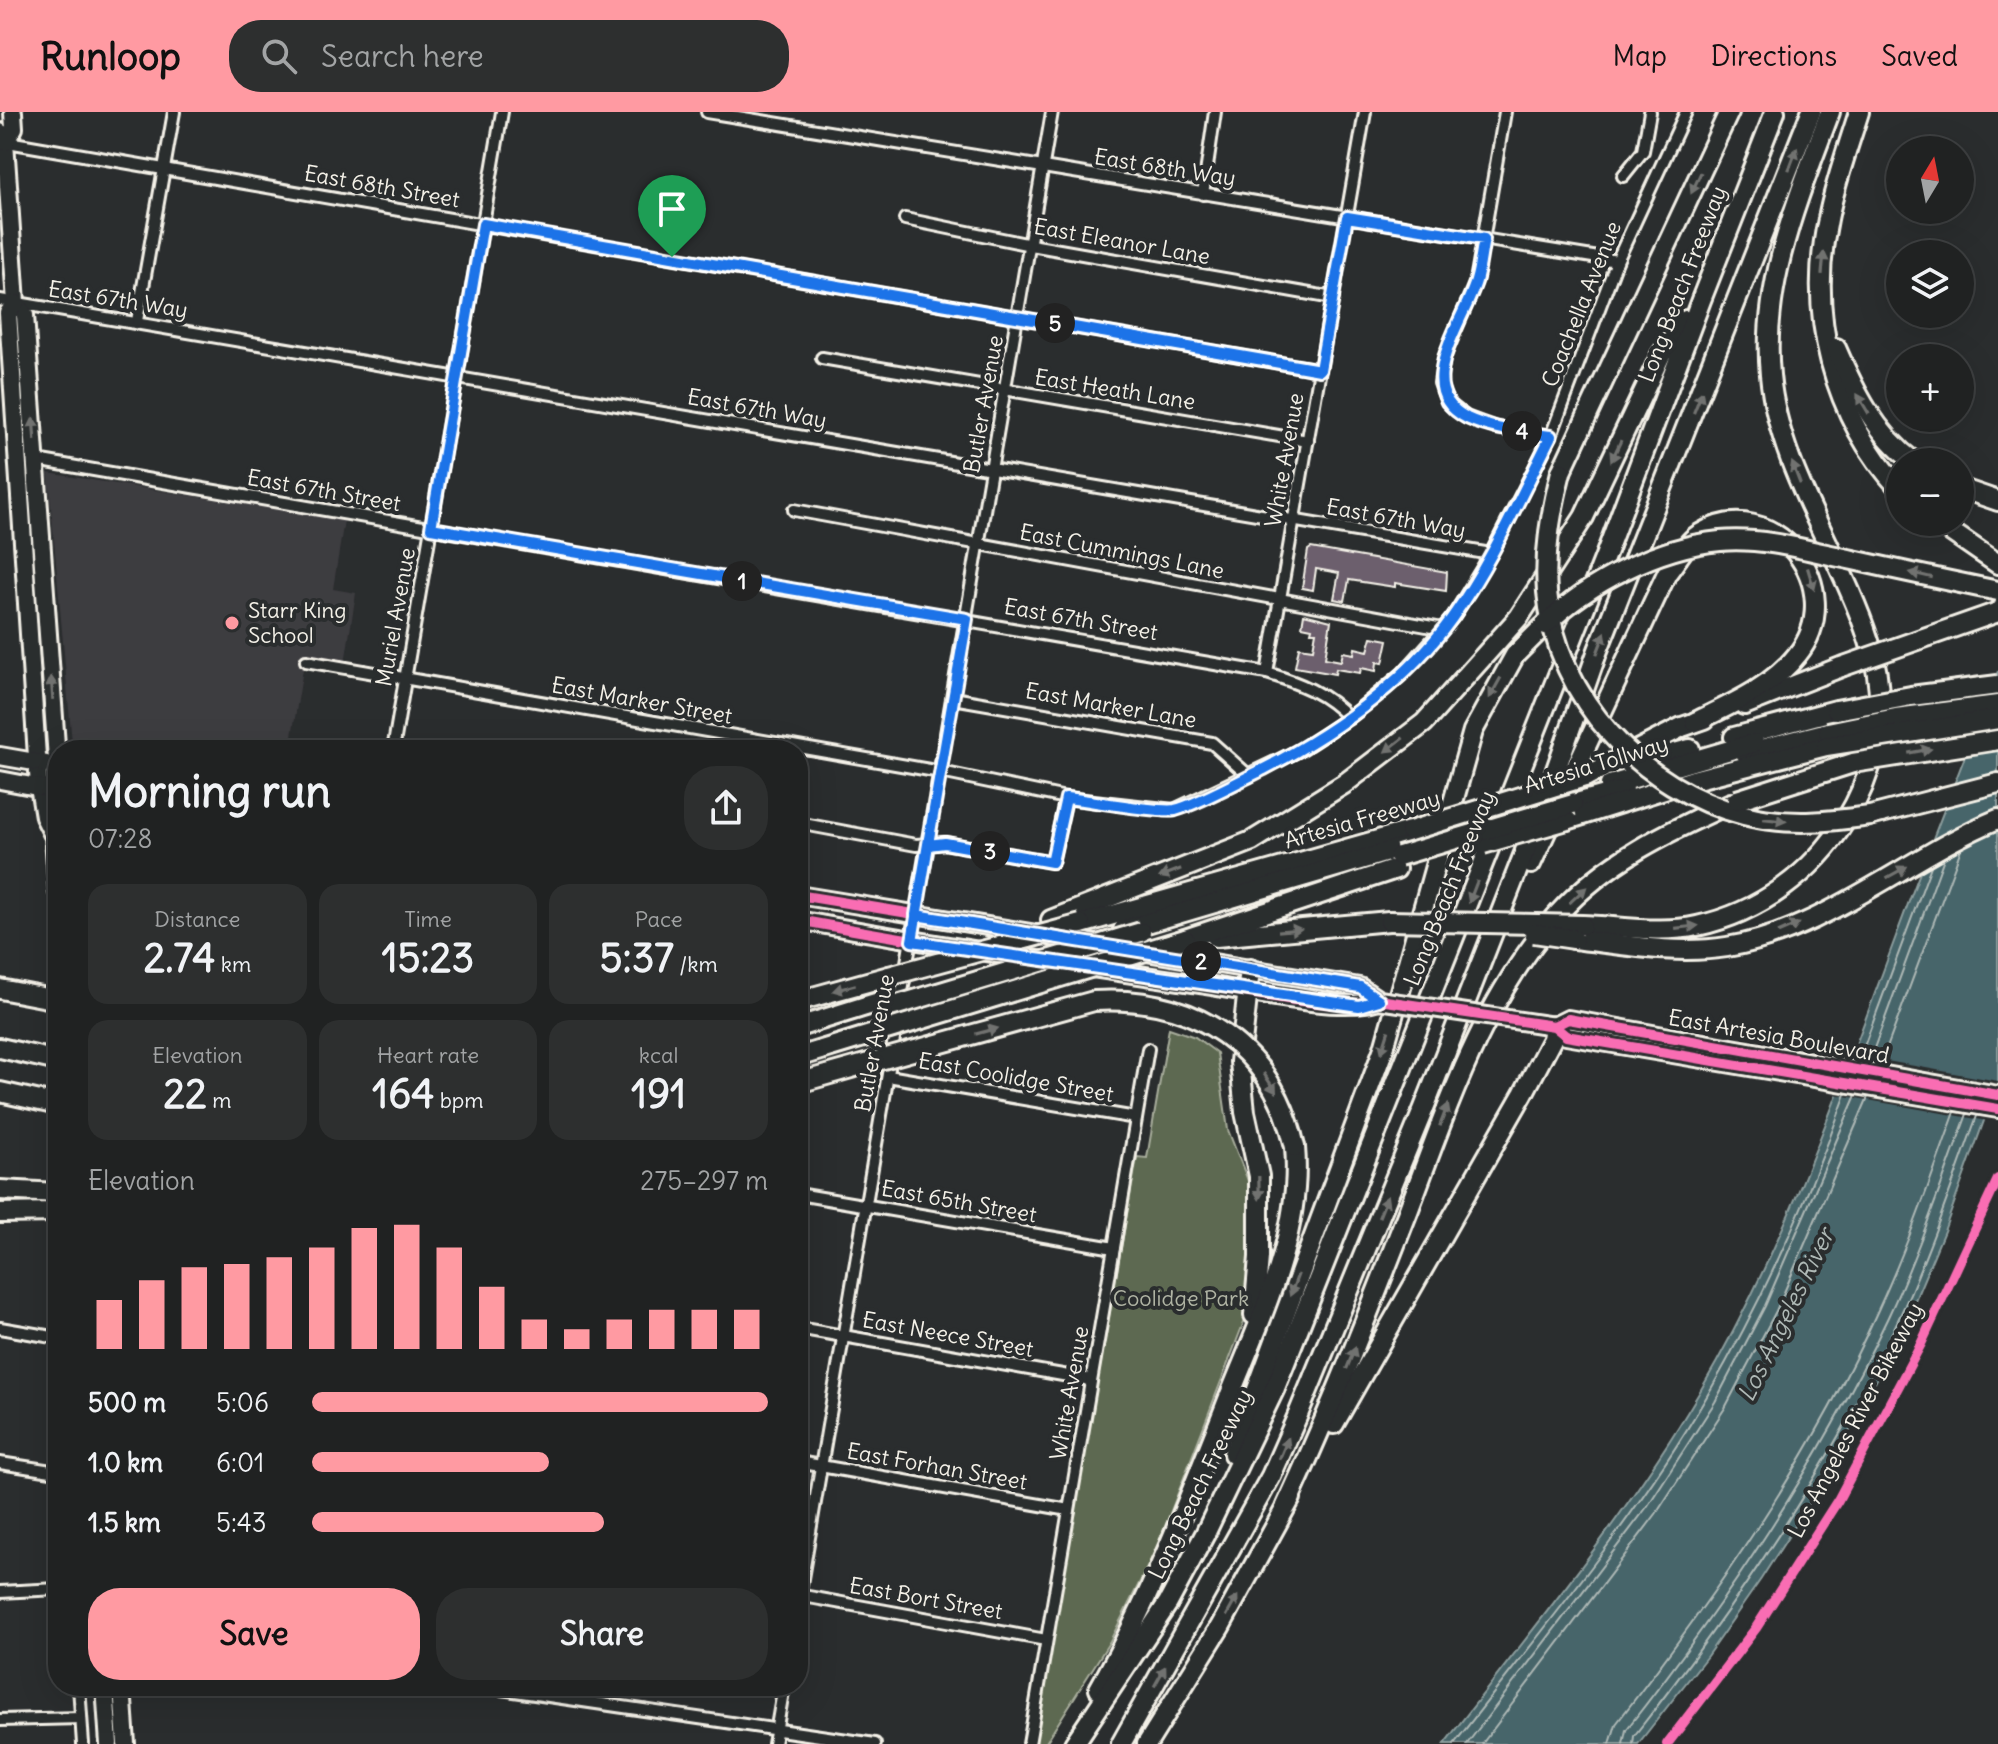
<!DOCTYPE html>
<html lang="en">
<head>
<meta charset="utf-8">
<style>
  body { margin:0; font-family:Delius,sans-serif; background:#2d2f2f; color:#f1f3f6; height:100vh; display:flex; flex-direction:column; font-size:30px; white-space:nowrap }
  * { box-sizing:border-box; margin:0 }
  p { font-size:26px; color:#a2a4a5 }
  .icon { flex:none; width:44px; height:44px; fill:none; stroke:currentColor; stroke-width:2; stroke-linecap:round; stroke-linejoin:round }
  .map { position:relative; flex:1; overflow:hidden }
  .sheet { position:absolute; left:48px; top:628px; width:760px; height:956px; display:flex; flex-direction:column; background:#202222; border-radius:32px; box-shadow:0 8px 32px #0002,0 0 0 2px #3d3f40 }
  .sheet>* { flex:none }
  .needle { width:52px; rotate:10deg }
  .fabs { position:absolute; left:1886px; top:24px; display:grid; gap:16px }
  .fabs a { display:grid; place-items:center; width:88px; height:88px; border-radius:50%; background:#202222; box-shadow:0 8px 32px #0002,0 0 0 2px #3d3f40; font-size:40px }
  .pin { position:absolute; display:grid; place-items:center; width:68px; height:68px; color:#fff; margin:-82px -34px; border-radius:50% 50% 50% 0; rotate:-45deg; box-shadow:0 0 8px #0007 }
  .pin .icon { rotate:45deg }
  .km { position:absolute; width:40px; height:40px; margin:-20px; border-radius:50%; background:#222; color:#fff; font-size:22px; line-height:40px; text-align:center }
  .round { display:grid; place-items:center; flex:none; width:84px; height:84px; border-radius:32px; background:#2d2f2f }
  .headline { display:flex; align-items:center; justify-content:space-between; height:136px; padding:0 40px }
  h1 { font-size:44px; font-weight:800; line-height:60px }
  .stats { display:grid; grid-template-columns:repeat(3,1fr); gap:12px; height:136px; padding:8px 40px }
  .stats div { display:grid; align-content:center; border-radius:20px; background:#2d2f2f; text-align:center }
  .stats b { font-size:40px; font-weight:800 }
  .stats small { font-size:22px; font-weight:400 }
  .stats p { font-size:22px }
  .chart { height:224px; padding:16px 40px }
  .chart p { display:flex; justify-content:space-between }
  .chart svg { width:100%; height:144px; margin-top:8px; stroke:#ff9aa2; stroke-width:6 }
  .primary-button { display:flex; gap:16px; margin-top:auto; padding:16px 40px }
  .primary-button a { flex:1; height:92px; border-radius:32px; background:#ff9aa2; color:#111; font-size:32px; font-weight:800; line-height:92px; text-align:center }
  .primary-button a+a { background:#2d2f2f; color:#f1f3f6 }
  ul { padding:0 40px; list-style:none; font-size:26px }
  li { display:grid; grid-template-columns:128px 96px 1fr; align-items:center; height:60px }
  li i { height:20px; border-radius:10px; background:#ff9aa2 }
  header { display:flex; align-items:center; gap:48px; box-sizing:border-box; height:112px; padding:0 40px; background:#ff9aa2; color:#111 }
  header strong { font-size:38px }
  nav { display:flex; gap:44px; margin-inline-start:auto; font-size:28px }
  .search { width:560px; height:72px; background:#2d2f2f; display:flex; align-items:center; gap:20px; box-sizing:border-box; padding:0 28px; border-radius:32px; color:#a2a4a5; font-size:30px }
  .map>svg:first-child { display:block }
  .built { fill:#3e3c41 }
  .green { fill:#5d6951; stroke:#a8ad9c; stroke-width:2 }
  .water { fill:#47656b; stroke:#8c9d9d; stroke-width:2 }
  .pier { fill:#2a2d2e }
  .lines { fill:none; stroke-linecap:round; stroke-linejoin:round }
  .shore { stroke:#afb9b6; stroke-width:2 }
  .building { fill:#6c5f6d; stroke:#f4f1e8; stroke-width:2 }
  .street-casing { stroke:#f4f1e8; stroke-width:16 }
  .primary-casing { stroke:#f4f1e8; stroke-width:22 }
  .highway-casing { stroke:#f4f1e8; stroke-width:24 }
  .street { stroke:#2a2d2e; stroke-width:10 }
  .primary { stroke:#2a2d2e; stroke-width:16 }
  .highway { stroke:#2a2d2e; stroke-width:18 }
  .primary-bridge-casing { stroke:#f4f1e8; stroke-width:22; stroke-linecap:butt }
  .highway-bridge-casing { stroke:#f4f1e8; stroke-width:24; stroke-linecap:butt }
  .primary-bridge { stroke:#2a2d2e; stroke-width:16 }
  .highway-bridge { stroke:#2a2d2e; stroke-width:18 }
  .cycleway-casing { stroke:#2a2d2e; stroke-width:15 }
  .cycleway { stroke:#f96db3; stroke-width:10 }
  .oneway { fill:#71726f }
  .route-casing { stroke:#fff; stroke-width:16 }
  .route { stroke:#1a73e8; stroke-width:10 }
  .poi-dot { fill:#ff9aa2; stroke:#2a2d2e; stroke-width:3 }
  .labels { text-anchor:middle; stroke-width:8; stroke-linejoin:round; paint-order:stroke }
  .street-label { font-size:22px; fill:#f4f1e8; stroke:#2a2d2e }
  .poi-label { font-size:22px; fill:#f4f1e8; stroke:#2a2d2e; text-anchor:start }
  .park-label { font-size:22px; fill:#b0b4a4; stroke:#2a2d2e }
  .water-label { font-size:24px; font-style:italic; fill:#afb9b6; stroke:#2a2d2e }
</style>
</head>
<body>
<header>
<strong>Runloop</strong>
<div class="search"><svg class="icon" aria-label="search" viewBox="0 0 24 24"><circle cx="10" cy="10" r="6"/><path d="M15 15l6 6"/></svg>Search here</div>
<nav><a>Map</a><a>Directions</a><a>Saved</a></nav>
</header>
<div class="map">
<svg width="1998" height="1632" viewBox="0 0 1998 1632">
  <rect width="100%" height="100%" fill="#2a2d2e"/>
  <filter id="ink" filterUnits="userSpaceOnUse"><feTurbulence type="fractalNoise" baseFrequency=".0125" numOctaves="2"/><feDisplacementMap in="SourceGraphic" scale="16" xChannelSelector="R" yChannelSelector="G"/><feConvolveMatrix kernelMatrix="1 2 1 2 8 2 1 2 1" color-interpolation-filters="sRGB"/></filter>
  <g filter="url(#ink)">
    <path class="built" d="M48,361L344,408L333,477L356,481L345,551L305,545L291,630L342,638H78L72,631Z"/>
    <path class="green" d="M1169,916L1195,925L1217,941L1228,1018L1254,1084L1257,1135L1245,1207L1156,1438L1110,1529L1045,1632H1034L1137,1045L1147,1046Z"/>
    <path class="water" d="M1998,559V970L1944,1119L1905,1212L1859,1302L1813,1386L1761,1467L1707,1544L1638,1632H1444C1532,1518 1626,1405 1699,1281C1783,1139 1838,981 1895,827C1928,737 1964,648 1998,559Z"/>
    <path class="pier" d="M1848,942L1998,969V981L1988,1009L1834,982Z"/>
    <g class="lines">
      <g class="shore">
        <path d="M1859,948L1931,754"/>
        <path d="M1869,950L1944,746"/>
        <path d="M1881,952L1961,737"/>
        <path d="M1454,1632C1541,1519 1635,1408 1707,1284C1762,1189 1809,1085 1846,982"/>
        <path d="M1467,1632L1647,1395L1715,1290L1765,1194L1856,983"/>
        <path d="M1482,1632L1656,1402L1725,1296L1776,1199L1868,985"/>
        <path d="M1610,1632L1616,1612C1716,1482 1811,1348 1878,1198C1908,1133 1931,1066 1955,1000"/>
        <path d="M1623,1632L1626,1618C1728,1488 1817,1355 1888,1205C1919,1139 1942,1070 1967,1002"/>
        <path d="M1633,1632L1634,1624C1736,1494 1828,1359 1898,1208C1929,1142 1952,1072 1977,1004"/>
      </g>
    </g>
    <g class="building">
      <path d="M1311,436L1447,460L1446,479L1395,471V475L1349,468L1345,489L1334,487L1339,461L1316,457L1313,478L1302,476L1308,438Z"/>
      <path d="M1304,502L1331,509L1325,546L1341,549L1343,540L1354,542L1355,536L1368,539L1372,525L1388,528L1383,551L1377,550L1376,559L1361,556L1360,561L1336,557L1335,562L1295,555L1299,535L1313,537L1316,520H1311L1312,516L1302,514Z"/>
    </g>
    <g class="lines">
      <g class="street-casing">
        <g id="street">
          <path d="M707,0L1617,149"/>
          <path d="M1505,0L1476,169L1444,246L1440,271L1447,290L1466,305L1496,316L1551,324"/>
          <path d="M2,29L1320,258"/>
          <path d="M1623,64L1643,39L1650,0"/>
          <path d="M1203,82L1215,0"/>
          <path d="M905,107L1031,133L1333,186"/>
          <path d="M0,188L1491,442"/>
          <path d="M137,209L174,0"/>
          <path d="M822,246L1308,329"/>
          <path d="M36,348L1267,561C1299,571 1326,581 1349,606"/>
          <path d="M794,398L1443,517"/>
          <path d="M306,549L941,660L1066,686L1174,698L1302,637L1349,606L1402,562L1453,505L1491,442L1551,324L1617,149L1686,0"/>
          <path d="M1267,561L1365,0"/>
          <path d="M953,586L1212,631L1249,664"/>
          <path d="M393,638L502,0"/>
          <path d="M798,711L916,733L945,731L1052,750L1066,686"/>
          <path d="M888,964L1136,1006"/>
          <path d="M798,1082L1114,1136"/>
          <path d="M0,1216L58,1226"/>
          <path d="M798,1216L1091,1268"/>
          <path d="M798,1350L1069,1398"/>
          <path d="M0,1351L58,1360"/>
          <path d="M0,1480L58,1477"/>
          <path d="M798,1483L1046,1528"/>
          <path d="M798,1490L1052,0"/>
          <path d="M79,1574L83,1632"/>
          <path d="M480,1574L875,1632"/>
          <path d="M0,1608L81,1606"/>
          <path d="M774,1632L784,1574"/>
          <path d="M1029,1632L1148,937"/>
        </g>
      </g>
      <g class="primary-casing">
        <g id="primary">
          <path d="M0,20L5,30L16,191L25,203L58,661"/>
          <path d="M5,30L14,16L13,0"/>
          <path d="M16,191L8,201L39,675L44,705L54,725L58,780"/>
          <path d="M0,644L46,652"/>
          <path d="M0,668L58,679"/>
          <path d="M798,783L1360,875L1379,888"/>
          <path d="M798,808C933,833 1070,853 1206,873C1251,880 1339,901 1379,888"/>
          <path d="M1507,907L1554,914L1566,924L1998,997"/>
          <path d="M1554,914L1568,907L1998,983"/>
          <path d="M105,1574L109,1632"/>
          <path d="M122,1574L126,1632"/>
        </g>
      </g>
      <g class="highway-casing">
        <g id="highway">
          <path d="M1859,0C1848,35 1835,71 1828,107C1807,203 1833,305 1900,377"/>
          <path d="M1836,236C1855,280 1875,321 1914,350"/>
          <path d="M1561,360L1729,0"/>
          <path d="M1960,376L1998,389"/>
          <path d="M1937,410L1998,452"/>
          <path d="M1744,593L1841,555"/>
          <path d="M1734,625L1836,598"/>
          <path d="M1745,641L1828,620"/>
          <path d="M1630,653L1690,637"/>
          <path d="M1585,665L1682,615L1705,607"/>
          <path d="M1610,673L1754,631"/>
          <path d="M1573,692L1624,678"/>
          <path d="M1870,704L1998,671"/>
          <path d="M1567,708L1693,668L1826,634"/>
          <path d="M1531,752L1667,461C1676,450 1686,431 1698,423C1773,376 1851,477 1797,543C1772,575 1730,593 1695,610"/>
          <path d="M1051,808L1252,729L1344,672L1424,611L1519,505L1584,405L1661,243L1686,208"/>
          <path d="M1081,812L1410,719"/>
          <path d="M1582,813C1618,814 1661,822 1697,814C1823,787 1910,654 1869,529C1840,439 1779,359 1770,263C1761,172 1799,84 1830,0"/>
          <path d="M1123,818L1404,735"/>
          <path d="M1216,825L1389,809"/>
          <path d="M1185,827L1396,757"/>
          <path d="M1574,827C1625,833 1677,843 1727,835C1824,820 1909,744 1998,707"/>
          <path d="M1250,857L1240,950L1245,1000L1259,1064V1145L1254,1203"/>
          <path d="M0,877L58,888"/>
          <path d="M798,889L889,864"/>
          <path d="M798,915L885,888"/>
          <path d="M0,936L58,949"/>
          <path d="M798,945L880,920"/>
          <path d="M798,971L876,949"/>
          <path d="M0,980L58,993"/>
          <path d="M0,1078L58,1081"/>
          <path d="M0,1101L58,1100"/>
          <path d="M1334,1312L1523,982L1552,927L1554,914"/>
          <path d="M1233,1342L1384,936L1473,619L1515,543L1543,515"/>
          <path d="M1286,1394C1331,1297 1370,1197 1409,1097C1448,994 1483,886 1559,801C1606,749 1667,720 1731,691"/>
          <path d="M1099,1577C1149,1489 1187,1392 1224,1298C1256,1215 1303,1126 1295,1035"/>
          <path d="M1074,1632L1168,1491L1205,1422L1275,1276L1604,447L1701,188L1775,0"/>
          <path d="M1121,1632L1271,1364L1297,1305L1424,996L1547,683L1598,538L1811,0"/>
          <path d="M1147,1632L1220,1515L1291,1386"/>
        </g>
      </g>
      <use href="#street" class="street"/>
      <use href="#primary" class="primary"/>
      <use href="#highway" class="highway"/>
      <g class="primary-bridge-casing">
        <path id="primary-bridge" d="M1379,888L1507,907"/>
      </g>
      <g class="highway-bridge-casing">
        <g id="highway-bridge">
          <path d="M1561,360C1551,400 1544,439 1547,480C1556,587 1643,678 1744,703C1786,714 1828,710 1870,704"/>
          <path d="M1545,513C1589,470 1658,435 1720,429C1765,425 1810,439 1853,448C1902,459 1950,469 1998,479"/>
          <path d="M1841,555L1998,500"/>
          <path d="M1836,598L1911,584L1998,573"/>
          <path d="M1828,620L1896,606L1998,593"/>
          <path d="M1826,634L1998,607"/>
          <path d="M1737,688L1853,651L1998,628"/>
          <path d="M1410,719L1585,665"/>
          <path d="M1483,732L1567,708"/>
          <path d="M1399,744L1573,692"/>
          <path d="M1389,809L1582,813"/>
          <path d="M1534,821L1574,827"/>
          <path d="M889,864L1081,812"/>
          <path d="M884,897L1141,820"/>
          <path d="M880,920L1185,827"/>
          <path d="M876,949L1094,889C1195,883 1273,935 1295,1035"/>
        </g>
      </g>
      <use href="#primary-bridge" class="primary-bridge"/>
      <use href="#highway-bridge" class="highway-bridge"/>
      <g class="cycleway-casing">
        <g id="cycleway">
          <path d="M798,783L1360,875L1379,888L1554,914L1566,924L1998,997"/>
          <path d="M798,808C933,833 1070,853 1206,873C1251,880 1339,901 1379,888"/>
          <path d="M1554,914L1568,907L1998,983"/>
          <path d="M1667,1632L1756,1516L1838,1388L1921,1232L1998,1067"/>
        </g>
      </g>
      <use href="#cycleway" class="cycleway"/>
    </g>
    <defs><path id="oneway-solid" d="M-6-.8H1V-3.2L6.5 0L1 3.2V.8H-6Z" transform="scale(2)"/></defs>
    <g class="oneway">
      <use href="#oneway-solid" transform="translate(1793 47) rotate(-69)"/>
      <use href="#oneway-solid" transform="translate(1696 71) rotate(115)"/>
      <use href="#oneway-solid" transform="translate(1823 151) rotate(-85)"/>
      <use href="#oneway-solid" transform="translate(1698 290) rotate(-68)"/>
      <use href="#oneway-solid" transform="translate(1863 292) rotate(-121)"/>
      <use href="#oneway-solid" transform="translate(34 317) rotate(-94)"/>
      <use href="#oneway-solid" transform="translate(1616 339) rotate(115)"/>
      <use href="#oneway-solid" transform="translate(1796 361) rotate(-111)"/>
      <use href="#oneway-solid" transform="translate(1921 463) rotate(-167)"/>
      <use href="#oneway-solid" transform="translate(1811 467) rotate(73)"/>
      <use href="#oneway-solid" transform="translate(1601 531) rotate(-69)"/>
      <use href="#oneway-solid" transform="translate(52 576) rotate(-94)"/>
      <use href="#oneway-solid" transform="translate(1495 576) rotate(119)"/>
      <use href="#oneway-solid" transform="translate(1394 633) rotate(143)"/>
      <use href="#oneway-solid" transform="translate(1920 639) rotate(-10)"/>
      <use href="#oneway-solid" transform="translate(1775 708) rotate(7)"/>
      <use href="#oneway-solid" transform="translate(1897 760) rotate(-29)"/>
      <use href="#oneway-solid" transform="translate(1170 761) rotate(159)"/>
      <use href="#oneway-solid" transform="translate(1473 780) rotate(111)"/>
      <use href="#oneway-solid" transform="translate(1578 783) rotate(-43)"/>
      <use href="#oneway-solid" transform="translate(1687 815) rotate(-7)"/>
      <use href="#oneway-solid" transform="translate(1789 816) rotate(-24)"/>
      <use href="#oneway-solid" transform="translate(1290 818) rotate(-5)"/>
      <use href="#oneway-solid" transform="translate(844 876) rotate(165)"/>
      <use href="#oneway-solid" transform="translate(987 919) rotate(-15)"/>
      <use href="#oneway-solid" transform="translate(1385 930) rotate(108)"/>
      <use href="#oneway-solid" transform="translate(1270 971) rotate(57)"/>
      <use href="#oneway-solid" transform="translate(1444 1003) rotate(-69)"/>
      <use href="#oneway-solid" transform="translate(1259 1076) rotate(89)"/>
      <use href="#oneway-solid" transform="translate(1383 1095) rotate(-68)"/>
      <use href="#oneway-solid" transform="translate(1294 1173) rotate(111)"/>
      <use href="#oneway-solid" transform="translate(1351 1246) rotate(-68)"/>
      <use href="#oneway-solid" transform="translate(1284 1336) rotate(-67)"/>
      <use href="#oneway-solid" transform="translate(1232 1494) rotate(-61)"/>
      <use href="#oneway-solid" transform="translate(1160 1564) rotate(-61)"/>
    </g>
  </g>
  <g class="lines" filter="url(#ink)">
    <g class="route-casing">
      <path id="route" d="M672,145L483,112L431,416L967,507L919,784L916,803L1360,875L1379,888L1359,894L912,829L928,733L945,731L1052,750L1066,686C1089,688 1157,701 1175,698C1194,694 1244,667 1264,657C1335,620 1405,572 1452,506C1492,450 1520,385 1551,324C1523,320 1492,318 1467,306C1410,277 1464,210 1476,169C1480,156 1481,141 1484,127L1347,105L1320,258L672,145"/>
    </g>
    <use href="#route" class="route"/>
  </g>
  <circle class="poi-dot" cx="232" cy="511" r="8"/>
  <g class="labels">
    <g class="street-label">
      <text transform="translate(1165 55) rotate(9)" y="8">East 68th Way</text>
      <text transform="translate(382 74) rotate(10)" y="8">East 68th Street</text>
      <text transform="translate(1122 129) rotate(10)" y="8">East Eleanor Lane</text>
      <text transform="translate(1682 172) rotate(-69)" y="8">Long Beach Freeway</text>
      <text transform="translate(118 187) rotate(9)" y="8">East 67th Way</text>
      <text transform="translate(1581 192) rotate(-68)" y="8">Coachella Avenue</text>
      <text transform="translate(1115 277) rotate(9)" y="8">East Heath Lane</text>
      <text transform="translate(983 292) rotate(-80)" y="8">Butler Avenue</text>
      <text transform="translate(757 296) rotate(10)" y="8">East 67th Way</text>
      <text transform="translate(1284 348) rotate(-80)" y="8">White Avenue</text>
      <text transform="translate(324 378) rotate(10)" y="8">East 67th Street</text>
      <text transform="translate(1396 406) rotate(10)" y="8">East 67th Way</text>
      <text transform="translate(1122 439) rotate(11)" y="8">East Cummings Lane</text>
      <text transform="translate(395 505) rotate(-80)" y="8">Muriel Avenue</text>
      <text transform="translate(1081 507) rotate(10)" y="8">East 67th Street</text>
      <text transform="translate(642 588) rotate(10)" y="8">East Marker Street</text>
      <text transform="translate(1111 593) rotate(10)" y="8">East Marker Lane</text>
      <text transform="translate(1596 652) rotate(-17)" y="8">Artesia Tollway</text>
      <text transform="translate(1362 707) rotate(-16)" y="8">Artesia Freeway</text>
      <text transform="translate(1449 776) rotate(-68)" y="8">Long Beach Freeway</text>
      <text transform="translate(1779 924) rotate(10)" y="8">East Artesia Boulevard</text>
      <text transform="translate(874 931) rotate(-80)" y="8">Butler Avenue</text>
      <text transform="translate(1016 965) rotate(10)" y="8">East Coolidge Street</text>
      <text transform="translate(959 1089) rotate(10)" y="8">East 65th Street</text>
      <text transform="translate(948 1222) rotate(10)" y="8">East Neece Street</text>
      <text transform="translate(1069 1281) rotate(-80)" y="8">White Avenue</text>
      <text transform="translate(1855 1308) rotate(-62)" y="8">Los Angeles River Bikeway</text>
      <text transform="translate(937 1354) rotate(10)" y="8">East Forhan Street</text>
      <text transform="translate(1200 1372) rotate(-64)" y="8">Long Beach Freeway</text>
      <text transform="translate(926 1486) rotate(10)" y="8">East Bort Street</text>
    </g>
    <g class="poi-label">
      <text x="248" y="506">Starr King<tspan x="248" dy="25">School</tspan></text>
    </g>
    <g class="park-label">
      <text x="1181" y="1194">Coolidge Park</text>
    </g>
    <g class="water-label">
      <text transform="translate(1786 1203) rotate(-64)" y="8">Los Angeles River</text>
    </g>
  </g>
</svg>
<div class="fabs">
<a><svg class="needle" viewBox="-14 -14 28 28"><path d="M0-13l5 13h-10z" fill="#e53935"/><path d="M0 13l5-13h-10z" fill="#a2a4a5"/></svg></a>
<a><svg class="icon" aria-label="layers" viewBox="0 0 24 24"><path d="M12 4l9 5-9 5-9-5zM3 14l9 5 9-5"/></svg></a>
<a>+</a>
<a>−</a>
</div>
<div class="pin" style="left:672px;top:145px;background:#1e9e55"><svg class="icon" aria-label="arrive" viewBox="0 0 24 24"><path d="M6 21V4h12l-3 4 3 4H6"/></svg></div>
<b class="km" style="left:742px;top:469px">1</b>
<b class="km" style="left:1201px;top:849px">2</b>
<b class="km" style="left:990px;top:739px">3</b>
<b class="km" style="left:1522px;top:319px">4</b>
<b class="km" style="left:1055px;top:211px">5</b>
<section class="sheet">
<div class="headline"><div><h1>Morning run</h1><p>07:28</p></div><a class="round"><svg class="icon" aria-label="share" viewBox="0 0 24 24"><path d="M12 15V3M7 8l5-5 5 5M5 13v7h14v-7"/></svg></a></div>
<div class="stats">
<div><p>Distance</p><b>2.74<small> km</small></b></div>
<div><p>Time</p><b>15:23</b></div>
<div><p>Pace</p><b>5:37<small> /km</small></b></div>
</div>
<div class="stats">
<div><p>Elevation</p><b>22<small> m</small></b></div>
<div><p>Heart rate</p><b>164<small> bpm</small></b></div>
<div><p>kcal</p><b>191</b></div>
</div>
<div class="chart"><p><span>Elevation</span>275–297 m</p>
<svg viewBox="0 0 160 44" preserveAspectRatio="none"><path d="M5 44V29M15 44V23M25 44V19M35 44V18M45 44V16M55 44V13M65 44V7M75 44V6M85 44V13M95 44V25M105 44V35M115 44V38M125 44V35M135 44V32M145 44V32M155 44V32"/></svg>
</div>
<ul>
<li><b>500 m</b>5:06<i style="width:100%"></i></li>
<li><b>1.0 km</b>6:01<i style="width:52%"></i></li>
<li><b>1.5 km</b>5:43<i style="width:64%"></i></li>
</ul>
<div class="primary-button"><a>Save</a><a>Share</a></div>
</section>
</div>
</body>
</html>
